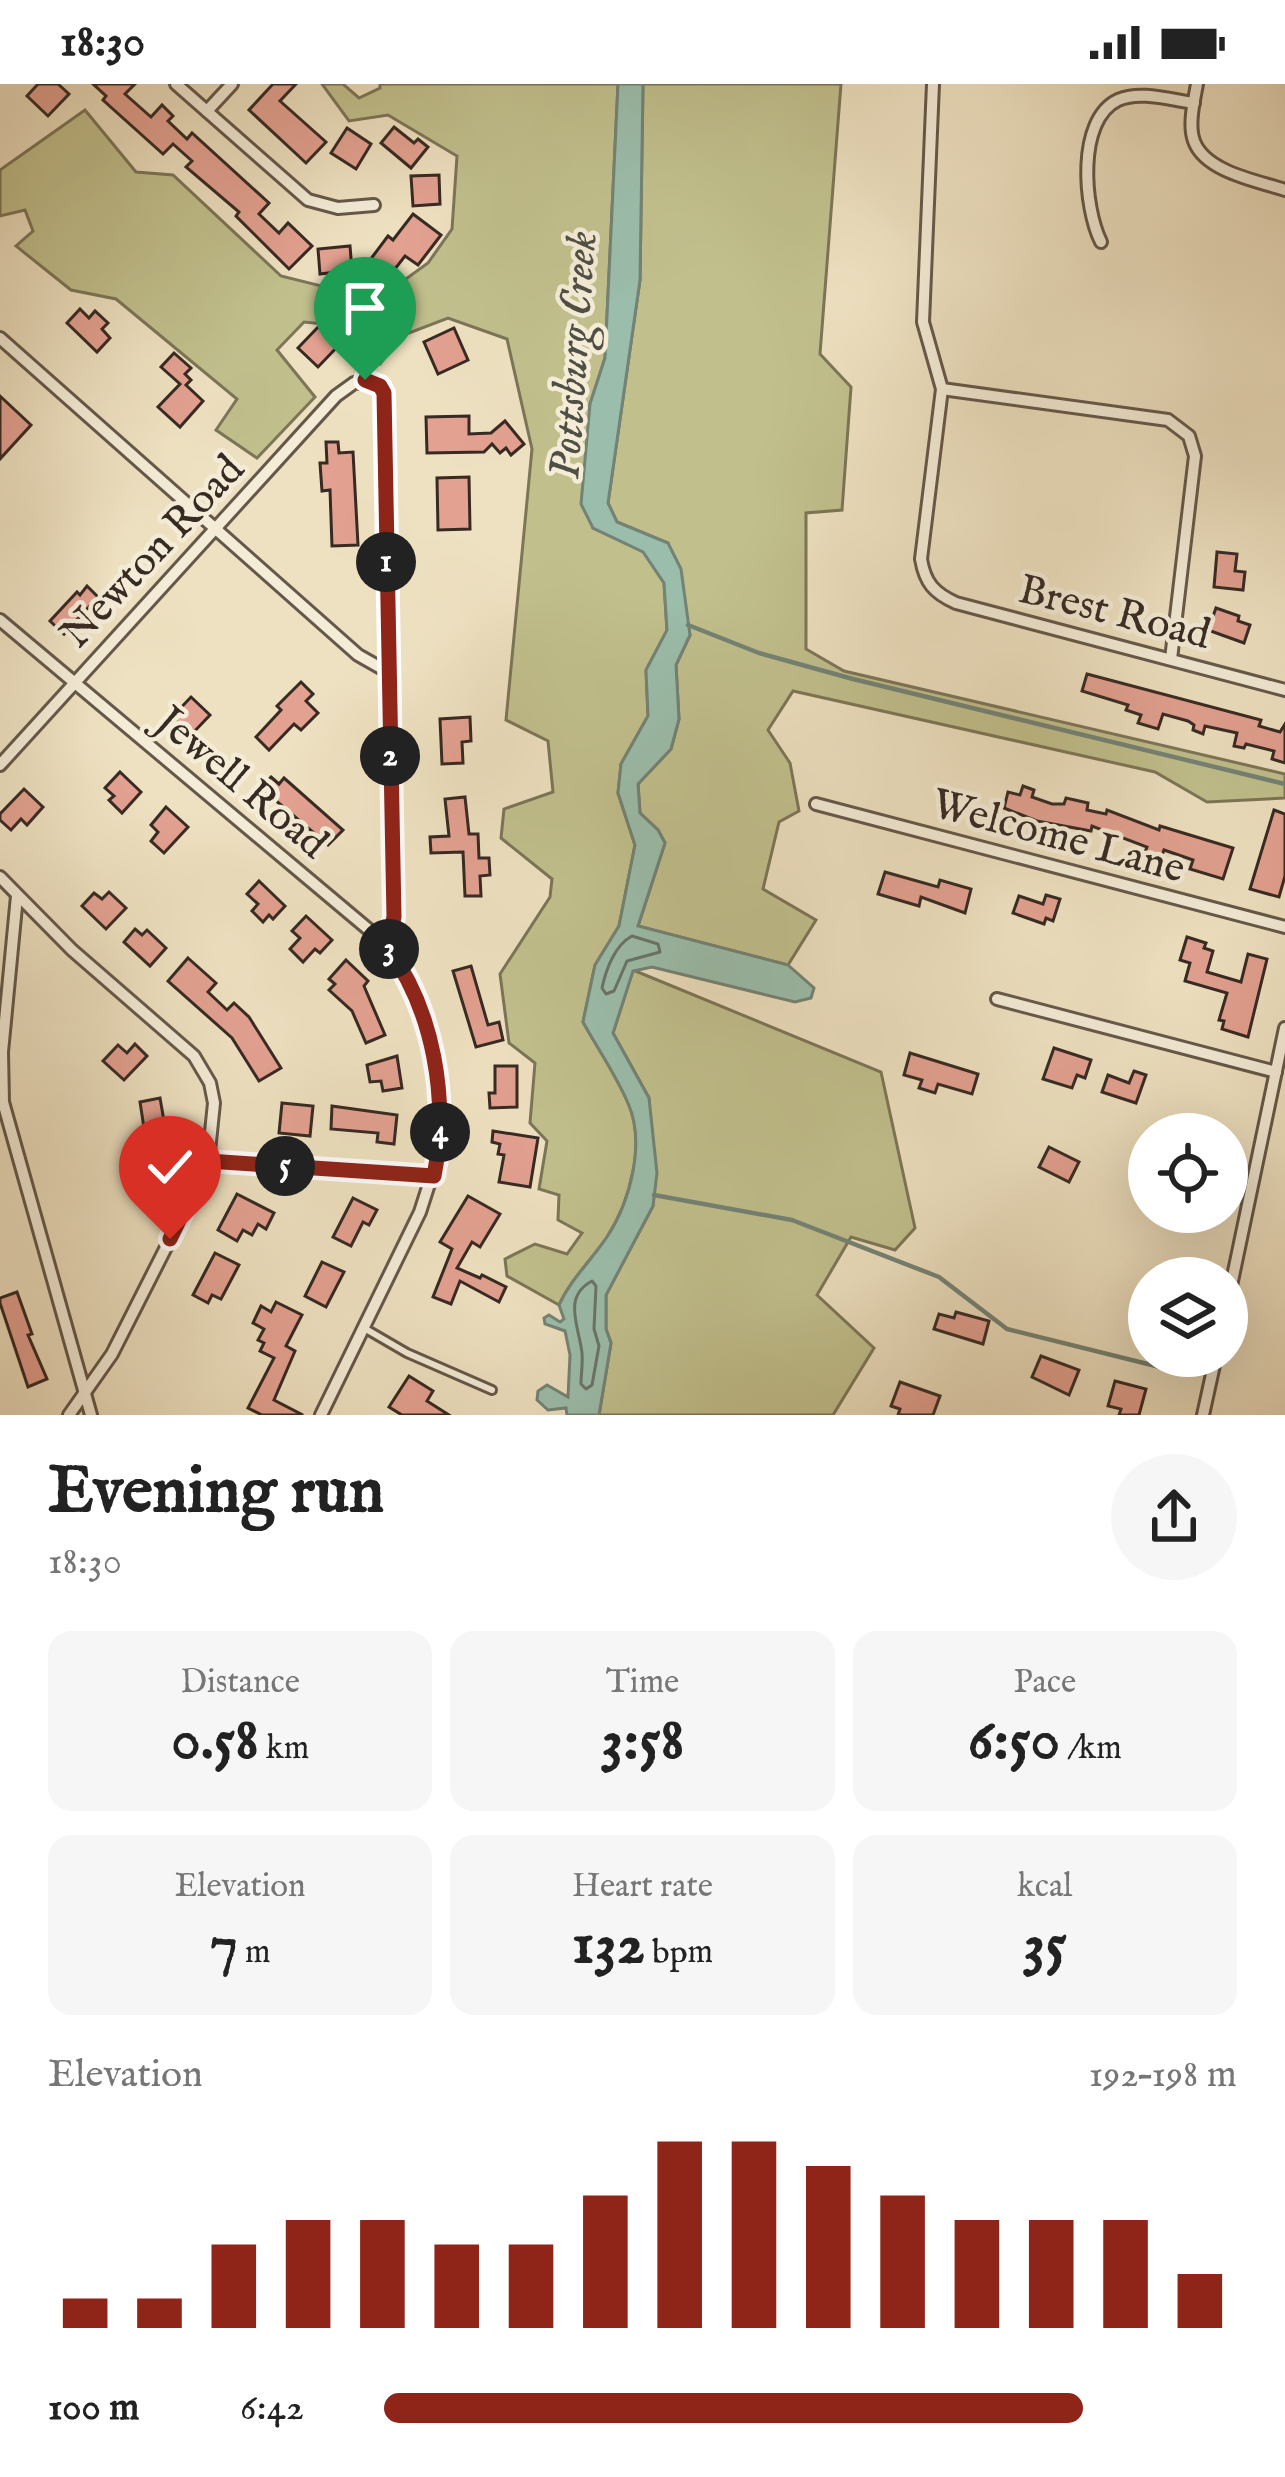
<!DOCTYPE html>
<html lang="en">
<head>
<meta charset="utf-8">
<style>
  body { margin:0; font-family:"IM FELL English",serif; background:#f6f6f6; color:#222; height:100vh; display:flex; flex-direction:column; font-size:45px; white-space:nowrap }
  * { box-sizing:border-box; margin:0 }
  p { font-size:39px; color:#767676 }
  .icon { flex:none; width:66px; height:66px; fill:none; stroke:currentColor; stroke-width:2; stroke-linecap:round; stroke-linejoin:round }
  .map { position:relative; height:1331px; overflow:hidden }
  .drawer { display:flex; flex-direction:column; background:#fff; flex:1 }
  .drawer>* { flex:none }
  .fabs { position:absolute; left:1128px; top:1029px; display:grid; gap:24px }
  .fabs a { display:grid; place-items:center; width:120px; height:120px; border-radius:50%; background:#fff; box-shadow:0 12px 48px #0002; font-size:60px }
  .pin { position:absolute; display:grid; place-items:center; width:102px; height:102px; color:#fff; margin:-123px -51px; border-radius:50% 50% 50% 0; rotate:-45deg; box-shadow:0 0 12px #0007 }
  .pin .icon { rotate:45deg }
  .km { position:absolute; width:60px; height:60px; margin:-30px; border-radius:50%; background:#222; color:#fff; font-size:33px; line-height:60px; text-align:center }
  .round { display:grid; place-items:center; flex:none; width:126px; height:126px; border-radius:63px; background:#f6f6f6 }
  .headline { display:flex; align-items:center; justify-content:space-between; height:204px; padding:0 48px }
  h1 { font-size:66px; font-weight:800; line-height:90px }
  .metrics { display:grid; grid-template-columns:repeat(3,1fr); gap:18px; height:204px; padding:12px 48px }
  .metrics div { display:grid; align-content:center; border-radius:24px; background:#f6f6f6; text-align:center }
  .metrics b { font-size:60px; font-weight:800 }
  .metrics small { font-size:33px; font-weight:400 }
  .metrics p { font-size:33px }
  .chart { height:336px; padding:24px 48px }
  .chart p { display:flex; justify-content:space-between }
  .chart svg { width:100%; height:216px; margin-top:12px; stroke:#8f2418; stroke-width:6 }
  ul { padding:0 48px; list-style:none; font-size:39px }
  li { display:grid; grid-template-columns:192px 144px 1fr; align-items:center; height:90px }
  li i { height:30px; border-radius:15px; background:#8f2418 }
  .status { display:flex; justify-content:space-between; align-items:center; height:84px; padding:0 60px; background:#fff; direction:ltr }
  .status svg { height:33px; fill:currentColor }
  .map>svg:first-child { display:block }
  .green { fill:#c1c08d; stroke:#7c7558; stroke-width:3 }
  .water { fill:#9bbeac; stroke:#738375; stroke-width:3 }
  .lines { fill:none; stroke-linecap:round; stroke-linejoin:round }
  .shore { stroke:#697468; stroke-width:3 }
  .stream { stroke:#738375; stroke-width:4.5 }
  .building { fill:#e3a191; stroke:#372a23; stroke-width:3 }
  .service-casing { stroke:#65584a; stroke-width:12 }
  .minor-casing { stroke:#65584a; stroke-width:16 }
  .service { stroke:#f4ecd7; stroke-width:6 }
  .minor { stroke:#f4ecd7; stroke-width:10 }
  .route-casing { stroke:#fff; stroke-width:24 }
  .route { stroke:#8f2418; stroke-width:15 }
  .labels { text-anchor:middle; stroke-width:9; stroke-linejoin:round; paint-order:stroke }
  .street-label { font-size:42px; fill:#372a23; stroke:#f4ecd7 }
  .water-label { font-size:45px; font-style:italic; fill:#504f45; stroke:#f4ecd7 }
</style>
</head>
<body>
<div class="status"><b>18:30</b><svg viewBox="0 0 49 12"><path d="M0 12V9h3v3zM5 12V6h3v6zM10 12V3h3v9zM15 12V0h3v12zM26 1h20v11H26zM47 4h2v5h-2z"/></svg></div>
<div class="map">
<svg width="1285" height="1331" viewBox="0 0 1285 1331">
  <rect width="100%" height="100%" fill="#eee1c1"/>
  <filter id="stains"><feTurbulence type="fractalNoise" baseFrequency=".00167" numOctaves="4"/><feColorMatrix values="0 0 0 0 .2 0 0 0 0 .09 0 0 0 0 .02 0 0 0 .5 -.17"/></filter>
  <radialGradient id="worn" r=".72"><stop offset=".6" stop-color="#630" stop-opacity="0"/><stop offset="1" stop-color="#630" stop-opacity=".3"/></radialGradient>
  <g class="green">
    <path d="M322,0H343L359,14L380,4V0H618L605,274L590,320L593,444L643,467L664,499L667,547L646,586L648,632L621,680L618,709L635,761L619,842L595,881L583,938C598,965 616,991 628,1019C646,1059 630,1118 607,1153C591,1176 571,1195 559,1221L507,1192L505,1175L535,1160L567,1170L582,1149L558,1136L559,1111L539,1105L547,1057L530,1039L535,979L509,959L500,890L550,813L552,795L501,754L504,725L553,708L548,657L506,636L532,365L507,255L448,234L401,252L380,280L350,271L334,241L304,238L277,266L315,313L257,374L216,346L237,315L116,215L71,206L16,162L33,147L25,126L0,132V86L85,26L136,88L173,91L281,192L377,216L428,179L452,145L457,72L388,31L349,37Z"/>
    <path d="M643,0H841L820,270L851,303L842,426L806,429V565L844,587L1285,690V714L1207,718L1155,688L793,607L768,646L790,679L799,727L779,738L763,805L816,836L788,881L638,842L665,759L658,746L640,729L638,700L671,665L679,635L676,581L690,551L668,459L617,438L608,419L640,196Z"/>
    <path d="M633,886L881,988L915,1144L895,1166L851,1153L817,1211L874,1264L833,1331H599L611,1259L606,1245V1211L653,1122L649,1014L613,949Z"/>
  </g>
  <path class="water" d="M618,0H643L640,196L608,419L617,438L668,459L681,485L690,551L676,581L679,635L671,665L638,700L640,729L658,746L665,759L638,842L788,881L814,904L811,914L795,918L652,883L633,887L613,949L649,1014L657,1089L653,1122L606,1211V1245L611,1259L599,1331H567L566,1324L548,1326L537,1316L538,1307L547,1301L568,1313L570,1271L565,1247L545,1240L544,1234L549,1231L560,1238L564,1235L559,1221C571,1195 591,1177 607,1153C630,1118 646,1059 628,1019C616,991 598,965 583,938L595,881L619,842L635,761L618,709L621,680L648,632L646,586L667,546L664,499L643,468L593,444L581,420L590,320L605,274Z"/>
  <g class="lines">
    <g class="shore">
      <path d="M632,852L658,860L660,868L627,877L614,907L606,910L602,904C606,885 615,861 632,852Z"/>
      <path d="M592,1197L596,1202L594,1245L599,1262L592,1301L586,1305L581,1300C581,1290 583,1279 582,1269C579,1242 562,1213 592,1197Z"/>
    </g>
    <g class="stream">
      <path d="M688,541L759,569L853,595L1285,700"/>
      <path d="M654,1111L792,1136L939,1193L1007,1245L1188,1290"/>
    </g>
  </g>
  <g class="building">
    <path d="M38,0H58L69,10L48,32L27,12Z"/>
    <path d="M93,0H135L125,10L151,33L162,21L173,32L168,37L187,55L192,49L269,119L259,130L279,149L288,139L312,162L289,185L236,132L239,128L186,83L192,77L173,60L163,70L103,16L106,12Z"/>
    <path d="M273,0H296L280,17L326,58L306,79L249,26Z"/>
    <path d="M394,43L414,59L418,55L428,63L411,84L381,59Z"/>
    <path d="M347,44L371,60L356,85L331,69Z"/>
    <path d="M439,91L440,120L413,122L411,92Z"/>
    <path d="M413,130L441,151L418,181L405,172L384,199L364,184L388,152L393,156Z"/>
    <path d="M350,162L352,186L320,190L318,165Z"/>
    <path d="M80,225L89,234L95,227L108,239L102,245L110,254L97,268L67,239Z"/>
    <path d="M320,241L340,260L318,283L298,264Z"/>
    <path d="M454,244L468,276L438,290L424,258Z"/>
    <path d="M174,269L191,284L185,290L191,296L186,301L203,317L180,343L158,323L180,300L161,283Z"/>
    <path d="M0,312L31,341L0,375Z"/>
    <path d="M469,332V350L491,349L505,337L524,360L511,371L506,364L500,369L492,360L484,368L427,369L426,333Z"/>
    <path d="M326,358H338L339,369L353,368L358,461L332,462L330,406L322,407L320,379H327Z"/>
    <path d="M469,393L470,445L438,446L437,394Z"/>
    <path d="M1217,468L1237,470L1235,487L1245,488L1243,506L1214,503Z"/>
    <path d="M87,502L98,513L64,550L50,537L77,508L80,511Z"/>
    <path d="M1216,524L1239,532L1238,537L1250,541L1244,559L1208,546Z"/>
    <path d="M1087,590L1261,636L1259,642L1280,648L1285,640V679L1272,675L1274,667L1246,660L1244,664L1234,662L1237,649L1205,642L1203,650L1193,646L1194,641L1188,637L1163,630L1158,645L1138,639L1141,631L1126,626L1128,621L1082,607Z"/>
    <path d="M301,598L313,610L306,617L318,629L301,646L294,640L269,666L256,653L281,626L277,622Z"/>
    <path d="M191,613L210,631L191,651L172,633Z"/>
    <path d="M470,633L471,657L462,658L463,679L442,680L440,635Z"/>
    <path d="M120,688L141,708L122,729L109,716L114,712L105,704Z"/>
    <path d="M271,693L279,700L284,694L343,746L328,761L261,704Z"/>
    <path d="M1023,702L1034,706L1032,713L1052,720H1064L1066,714L1088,719L1087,726L1106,730L1107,726L1159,746L1160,742L1233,764L1223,795L1190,785L1193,776L1164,766L1158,782L1142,776L1147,763L1092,742L1091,747L1037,737L1004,724L1008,708L1020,711Z"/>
    <path d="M24,705L43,723L27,741L21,735L11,746L0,736V730Z"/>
    <path d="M465,713L469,750H478L479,774H489L490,791L480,792L481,812H465L463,768L431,769L430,753L449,752L445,715Z"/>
    <path d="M166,723L188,743L164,769L151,757L158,748L151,741Z"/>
    <path d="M1274,726L1285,730V792L1279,813L1250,805Z"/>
    <path d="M885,788L938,803L940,796L971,805L965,829L921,813L919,822L878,810Z"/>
    <path d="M259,797L285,822L273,835L269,831L263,838L252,827L258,820L247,810Z"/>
    <path d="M109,808L126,824L106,845L82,822L94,809L102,815Z"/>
    <path d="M1046,811L1060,815L1053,837L1046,834L1044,840L1013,829L1019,812L1043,820Z"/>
    <path d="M306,832L332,856L320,869L315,865L303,878L290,865L300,854L292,847Z"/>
    <path d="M135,845L142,851L147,846L166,864L150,882L124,858Z"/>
    <path d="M1187,853L1206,859L1204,864L1213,867L1207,888L1241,898L1248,870L1267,875L1248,953L1222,945L1224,937L1219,936L1227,909L1185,897L1190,879L1180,876Z"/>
    <path d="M188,874L216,899L208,908L227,926L234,919L249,933L281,984L259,997L232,954L168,897Z"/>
    <path d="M346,876L368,897L364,902L385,951L366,959L352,927L329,906L335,900L329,895Z"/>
    <path d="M471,882L488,941L499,938L503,956L476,963L453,887Z"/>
    <path d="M135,960L147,972L124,996L103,977L118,961L127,969Z"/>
    <path d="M1054,964L1091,976L1085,994L1077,991L1072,1004L1043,995Z"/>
    <path d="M910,969L978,990L972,1010L938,1000L935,1009L919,1004L922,996L904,991Z"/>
    <path d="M397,972L402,1004L383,1007L381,997L370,998L367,981Z"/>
    <path d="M495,982H517V1023L490,1024L489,1009H495Z"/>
    <path d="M1134,987L1146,991L1136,1019L1102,1008L1108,991L1129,999Z"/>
    <path d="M160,1014L164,1037L173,1035L176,1050L157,1053L155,1042L144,1044L140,1018Z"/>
    <path d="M282,1019L313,1022L310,1052L279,1049Z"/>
    <path d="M332,1022L397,1031L394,1060L377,1058L378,1049L331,1045Z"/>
    <path d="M493,1047L538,1054L530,1103L499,1098L504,1071L498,1070L500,1060L492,1058Z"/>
    <path d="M1049,1063L1079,1078L1069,1098L1039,1083Z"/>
    <path d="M138,1065L167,1082L158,1097L147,1090L140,1101L123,1091Z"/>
    <path d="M237,1110L274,1129L266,1145L258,1140L252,1151L243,1146L237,1157L218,1146Z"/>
    <path d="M468,1112L500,1130L480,1163L472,1158L457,1184L480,1194L482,1191L506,1203L499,1218L460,1197L451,1220L433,1213L452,1165L440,1158Z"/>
    <path d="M353,1114L377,1126L369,1141L363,1138L351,1162L333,1153Z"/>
    <path d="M215,1169L239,1181L221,1215L212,1211L208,1219L193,1211Z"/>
    <path d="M322,1178L344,1188L326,1223L305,1212Z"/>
    <path d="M17,1208L32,1250L28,1251L47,1295L28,1303L0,1219V1214Z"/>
    <path d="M276,1218L302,1231L286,1262L295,1267L274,1316L303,1331H262L248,1324L274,1274L260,1267L264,1259L258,1256L264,1245L253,1239L261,1222L271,1228Z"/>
    <path d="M956,1228L989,1237L983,1260L934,1245L939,1230L954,1234Z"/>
    <path d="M1041,1272L1079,1286L1069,1311L1032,1293Z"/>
    <path d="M409,1292L433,1307L427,1317L449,1331H402L389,1323Z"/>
    <path d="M1115,1297L1146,1305L1139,1331H1119L1121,1325L1108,1322Z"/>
    <path d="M900,1298L940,1312L933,1331H898L900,1325L891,1322Z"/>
  </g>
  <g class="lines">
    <g class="service-casing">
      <path id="service" d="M364,1244L407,1269L492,1306"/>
    </g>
    <g class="minor-casing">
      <g id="minor">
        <path d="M176,0L308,116L338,124L374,121"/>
        <path d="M933,0L923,238L942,305L921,475C925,499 934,509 956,519L1285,606"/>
        <path d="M1197,0C1194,17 1188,41 1194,57C1205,88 1258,97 1285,106"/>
        <path d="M207,27L232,0"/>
        <path d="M1101,158C1084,124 1076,36 1118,16C1140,6 1171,16 1194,19"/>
        <path d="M0,254L358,571L388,588"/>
        <path d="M942,305L1168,336L1189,352L1195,372L1171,575"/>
        <path d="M0,536L368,845L403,885L425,943L437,987L439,1069L420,1128L321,1331"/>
        <path d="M0,681L336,312L354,299L373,297L384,309L394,833L387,863"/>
        <path d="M816,720L1285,843"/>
        <path d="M0,793L72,866L194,972L210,999L214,1019L208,1077L191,1114L112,1270L69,1331"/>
        <path d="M17,812L2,968L3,1018L91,1331"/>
        <path d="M997,915L1276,988"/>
        <path d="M208,1077L434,1092"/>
        <path d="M1227,1221L1285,944"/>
        <path d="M1203,1331L1216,1272"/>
      </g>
    </g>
    <use href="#service" class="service"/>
    <use href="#minor" class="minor"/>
  </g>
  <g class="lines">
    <g class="route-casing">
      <path id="route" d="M170,1155L208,1077L434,1092C449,1016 434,926 387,863L394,833L384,309L380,302L365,296"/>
    </g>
    <use href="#route" class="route"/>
  </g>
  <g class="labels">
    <g class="street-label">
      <text transform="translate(151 466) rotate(-47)" y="15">Newton Road</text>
      <text transform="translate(1115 526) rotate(14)" y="15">Brest Road</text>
      <text transform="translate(243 697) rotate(40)" y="15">Jewell Road</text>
      <text transform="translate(1059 750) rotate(15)" y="15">Welcome Lane</text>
    </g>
    <g class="water-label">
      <text transform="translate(571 271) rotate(-86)" y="16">Pottsburg Creek</text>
    </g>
  </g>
  <rect width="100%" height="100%" filter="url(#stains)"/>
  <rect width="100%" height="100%" fill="url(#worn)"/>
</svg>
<div class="fabs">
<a><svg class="icon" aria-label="locate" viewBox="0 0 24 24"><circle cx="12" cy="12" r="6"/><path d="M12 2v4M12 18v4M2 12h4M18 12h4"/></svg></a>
<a><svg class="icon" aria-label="layers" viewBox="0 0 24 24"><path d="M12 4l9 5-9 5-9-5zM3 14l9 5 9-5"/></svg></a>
</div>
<div class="pin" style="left:365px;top:296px;background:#1e9e55"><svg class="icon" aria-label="arrive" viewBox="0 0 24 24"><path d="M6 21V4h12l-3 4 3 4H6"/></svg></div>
<div class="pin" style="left:170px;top:1155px;background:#d93025"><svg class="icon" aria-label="check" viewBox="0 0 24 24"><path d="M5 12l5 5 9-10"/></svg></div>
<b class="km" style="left:386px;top:478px">1</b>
<b class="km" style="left:390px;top:672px">2</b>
<b class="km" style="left:389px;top:865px">3</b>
<b class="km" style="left:440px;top:1048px">4</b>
<b class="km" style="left:285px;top:1082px">5</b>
</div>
<section class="drawer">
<div class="headline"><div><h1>Evening run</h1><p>18:30</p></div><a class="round"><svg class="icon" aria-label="share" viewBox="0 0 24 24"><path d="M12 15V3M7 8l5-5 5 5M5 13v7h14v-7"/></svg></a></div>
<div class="metrics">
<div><p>Distance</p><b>0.58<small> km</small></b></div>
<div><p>Time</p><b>3:58</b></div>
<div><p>Pace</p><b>6:50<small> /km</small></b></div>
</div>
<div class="metrics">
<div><p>Elevation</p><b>7<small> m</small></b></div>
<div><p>Heart rate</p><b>132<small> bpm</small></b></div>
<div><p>kcal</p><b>35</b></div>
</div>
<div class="chart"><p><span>Elevation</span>192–198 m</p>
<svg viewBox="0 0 160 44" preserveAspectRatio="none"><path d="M5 44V38M15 44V38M25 44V27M35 44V22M45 44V22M55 44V27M65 44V27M75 44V17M85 44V6M95 44V6M105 44V11M115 44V17M125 44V22M135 44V22M145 44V22M155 44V33"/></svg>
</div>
<ul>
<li><b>100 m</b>6:42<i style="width:82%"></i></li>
</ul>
</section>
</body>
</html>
